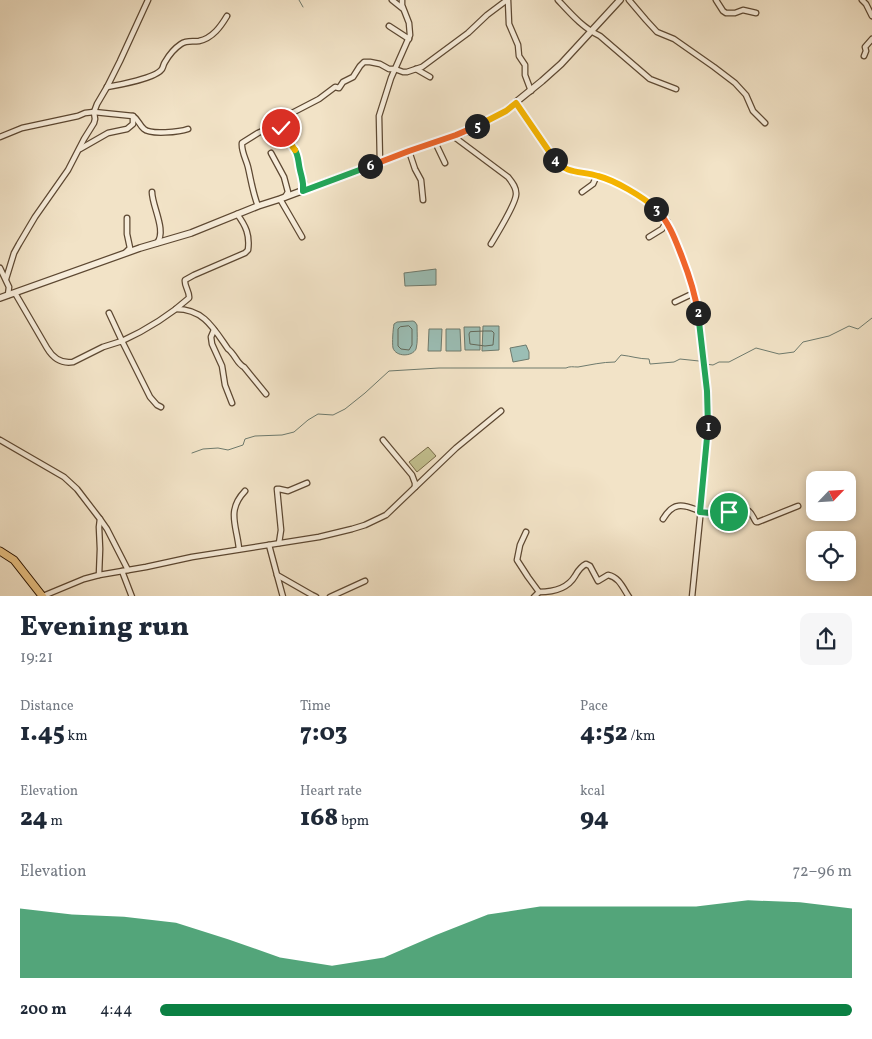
<!DOCTYPE html>
<html lang="en">
<head>
<meta charset="utf-8">
<style>
  body { margin:0; font-family:Vollkorn,serif; background:#f6f6f7; color:#1f2937; height:100vh; display:flex; flex-direction:column; font-size:19px; white-space:nowrap }
  * { box-sizing:border-box; margin:0 }
  p { font-size:16px; color:#747a83 }
  .icon { flex:none; width:28px; height:28px; fill:none; stroke:currentColor; stroke-width:2; stroke-linecap:round; stroke-linejoin:round }
  .map { position:relative; height:596px; overflow:hidden }
  .sheet { display:flex; flex-direction:column; background:#fff; flex:1 }
  .sheet>* { flex:none }
  .needle { width:32px; rotate:65deg }
  .fabs { position:absolute; left:806px; top:471px; display:grid; gap:10px }
  .fabs a { display:grid; place-items:center; width:50px; height:50px; border-radius:10px; background:#fff; box-shadow:0 2px 8px #0003; font-size:25px }
  .pin { position:absolute; display:grid; place-items:center; width:42px; height:42px; color:#fff; margin:-21px; border:2px solid #fff; border-radius:50%; box-shadow:0 1px 5px #0007 }
  .km { position:absolute; width:25px; height:25px; margin:-12px; border-radius:50%; background:#222; color:#fff; font-size:14px; line-height:25px; text-align:center }
  .round { display:grid; place-items:center; flex:none; width:52px; height:52px; border-radius:10px; background:#f6f6f7 }
  .head { display:flex; align-items:center; justify-content:space-between; height:85px; padding:0 20px }
  h1 { font-size:28px; font-weight:800; line-height:38px }
  .figures { display:grid; grid-template-columns:repeat(3,1fr); gap:8px; height:85px; padding:5px 20px }
  .figures div { display:grid; align-content:center }
  .figures b { font-size:25px; font-weight:800 }
  .figures small { font-size:14px; font-weight:400 }
  .figures p { font-size:14px }
  .chart { height:140px; padding:10px 20px }
  .chart p { display:flex; justify-content:space-between }
  .chart svg { width:100%; height:90px; margin-top:5px; fill:#0b8043; opacity:.7 }
  ul { padding:0 20px; list-style:none; font-size:16px }
  li { display:grid; grid-template-columns:80px 60px 1fr; align-items:center; height:38px }
  li i { height:12px; border-radius:6px; background:#0b8043 }
  .map>svg:first-child { display:block }
  .green { fill:#c3c190; stroke:#776a48 }
  .water { fill:#9bbeb5; stroke:#6e7a6d }
  .lines { fill:none; stroke-linecap:round; stroke-linejoin:round }
  .shore { stroke:#63695a; stroke-width:1 }
  .stream { stroke:#6e7a6d; stroke-width:1 }
  .minor-casing { stroke:#5d4832; stroke-width:7 }
  .tertiary-casing { stroke:#5d4832; stroke-width:8 }
  .primary-casing { stroke:#2b1400; stroke-width:9 }
  .minor { stroke:#f7eddb; stroke-width:4.5 }
  .tertiary { stroke:#f7eddb; stroke-width:5.5 }
  .primary { stroke:#e9c284; stroke-width:7 }
  .split-1-casing { stroke:#fff; stroke-width:10 }
  .split-2-casing { stroke:#fff; stroke-width:10 }
  .split-3-casing { stroke:#fff; stroke-width:10 }
  .split-4-casing { stroke:#fff; stroke-width:10 }
  .split-5-casing { stroke:#fff; stroke-width:10 }
  .split-6-casing { stroke:#fff; stroke-width:10 }
  .split-7-casing { stroke:#fff; stroke-width:10 }
  .split-8-casing { stroke:#fff; stroke-width:10 }
  .split-1 { stroke:#22a559; stroke-width:6 }
  .split-2 { stroke:#22a559; stroke-width:6 }
  .split-3 { stroke:#f0652b; stroke-width:6 }
  .split-4 { stroke:#f5b400; stroke-width:6 }
  .split-5 { stroke:#f5b400; stroke-width:6 }
  .split-6 { stroke:#f0652b; stroke-width:6 }
  .split-7 { stroke:#22a559; stroke-width:6 }
  .split-8 { stroke:#f5b400; stroke-width:6 }
</style>
</head>
<body>
<div class="map">
<svg width="872" height="597" viewBox="0 0 872 597">
  <rect width="100%" height="100%" fill="#f2e3c7"/>
  <filter id="stains"><feTurbulence type="fractalNoise" baseFrequency=".004" numOctaves="4"/><feColorMatrix values="0 0 0 0 .2 0 0 0 0 .09 0 0 0 0 .02 0 0 0 .5 -.17"/></filter>
  <radialGradient id="worn" r=".72"><stop offset=".6" stop-color="#630" stop-opacity="0"/><stop offset="1" stop-color="#630" stop-opacity=".3"/></radialGradient>
  <path class="green" d="M428,447L436,456L417,472L409,462Z"/>
  <g class="water">
    <path d="M436,269V285L405,286L404,273Z"/>
    <path d="M413,321L415,322L417,325C417,333 418,342 416,349C412,357 396,357 393,348C392,343 393,329 394,324L397,322Z"/>
    <path d="M483,326H499V350L482,351Z"/>
    <path d="M464,327H480V350H465Z"/>
    <path d="M429,329H442L441,351H428Z"/>
    <path d="M446,329H460L461,351H446Z"/>
    <path d="M526,345L529,352V359L513,362L510,348Z"/>
  </g>
  <g class="lines">
    <g class="shore">
      <path d="M409,326L412,329V345L409,350L401,349L398,346V329L400,327Z"/>
      <path d="M485,331H492L494,333L493,345L485,346L470,344L469,334L470,332Z"/>
    </g>
    <g class="stream">
      <path d="M299,0L303,7"/>
      <path d="M705,364L713,365L719,362H729L756,348L779,354L794,352L803,342L829,336L849,326L858,329L872,318"/>
      <path d="M192,453L203,449L218,448L228,450L243,445L245,439L255,436L282,435L294,432L308,420L318,414L333,415L345,409L365,393L389,371L439,368H566C570,366 573,367 578,367C590,365 602,362 615,362L621,355C631,356 639,359 649,359L650,364L674,362L680,359L699,361L702,362"/>
    </g>
    <g class="minor-casing">
      <g id="minor">
        <path d="M392,0L402,8"/>
        <path d="M508,0L509,24L518,45L519,56L525,65V75L531,91"/>
        <path d="M558,0C571,14 583,28 600,36L650,79L676,89"/>
        <path d="M629,0L646,20L657,32L674,39L714,67L735,83L746,95L753,111L765,123"/>
        <path d="M716,0L723,11L726,13H735L743,10L756,13"/>
        <path d="M862,0L866,4L872,16"/>
        <path d="M389,26L409,39"/>
        <path d="M864,56L866,51L865,47L872,39"/>
        <path d="M416,69L430,77"/>
        <path d="M107,87C119,85 156,78 162,69C164,65 163,65 165,62C169,55 175,48 181,44C187,40 192,42 199,41C213,38 221,26 227,16"/>
        <path d="M516,103L550,153L561,167L573,172L597,175L607,179L632,192L653,206L667,221L675,239L686,267L694,293L697,310L706,380L708,415L705,469L692,597"/>
        <path d="M276,125L284,130L290,144L298,156L300,170L304,182L303,191"/>
        <path d="M453,136L508,177C512,182 517,188 516,195C515,205 497,234 491,244"/>
        <path d="M0,137L22,128L78,116L85,113L94,112L133,116C139,120 139,125 144,129C150,135 180,132 188,129"/>
        <path d="M435,142L445,163"/>
        <path d="M80,149L108,133L127,129L133,124V116"/>
        <path d="M409,151L415,169L421,180L423,200"/>
        <path d="M271,153L284,177L288,192L285,197"/>
        <path d="M380,163L379,116L391,78L410,35L409,23L402,5V0"/>
        <path d="M152,192C152,206 167,231 157,243"/>
        <path d="M582,192L593,184L597,175"/>
        <path d="M280,199L302,237"/>
        <path d="M258,206C253,194 251,180 248,167C246,159 241,151 242,143L258,133L278,124L292,113L319,99L335,87L339,88L343,82L353,77L360,66L364,62H370L380,64L389,69H395L403,72H407L422,67L468,33L487,15L507,0"/>
        <path d="M649,237L662,229L667,221"/>
        <path d="M126,252L130,248L127,234V218"/>
        <path d="M0,268L9,287L8,295"/>
        <path d="M6,279L14,253L19,244L35,217L68,170L84,139L94,123L95,119L94,112L97,104L107,87L120,61L148,0"/>
        <path d="M15,293L47,348C53,358 61,364 73,362L103,347L122,341L150,397L157,405L161,407"/>
        <path d="M675,302L694,293"/>
        <path d="M176,309C204,309 214,329 228,349C235,354 237,364 244,367L266,394"/>
        <path d="M109,313L122,341C146,330 169,316 189,298C190,292 184,286 185,280L194,275L245,253L248,250C250,235 246,226 237,214"/>
        <path d="M214,330L211,337L212,344L222,366L225,385L232,403"/>
        <path d="M0,440L64,477L77,489L100,519L99,527L100,549L99,575L84,579L43,596"/>
        <path d="M383,440L412,475L415,483V487"/>
        <path d="M100,519L107,529L128,570"/>
        <path d="M663,519C666,514 672,507 678,506C688,504 698,512 708,513C715,514 721,514 728,513C734,511 740,508 747,510C752,512 753,518 756,522H758L798,506"/>
        <path d="M526,532L520,545L517,560L528,577L539,592L534,597"/>
        <path d="M279,543L281,530L277,489H279L288,491L307,483"/>
        <path d="M269,545L277,575L312,595L316,597"/>
        <path d="M239,549C237,526 226,511 245,491"/>
        <path d="M122,571L132,597"/>
        <path d="M99,575L146,567L192,557L319,537L352,529L365,525L386,515L456,448L501,411"/>
        <path d="M277,575L283,597"/>
        <path d="M539,592C553,592 568,588 575,576C578,571 580,567 586,564L590,566L598,581L608,575C619,577 623,588 629,597"/>
        <path d="M330,597L365,581"/>
      </g>
    </g>
    <g class="tertiary-casing">
      <path id="tertiary" d="M0,298L140,248L191,233L258,206L280,199L409,151L468,131L505,111L542,81L561,64L620,0"/>
    </g>
    <g class="primary-casing">
      <path id="primary" d="M0,551L14,560L43,597"/>
    </g>
    <use href="#minor" class="minor"/>
    <use href="#tertiary" class="tertiary"/>
    <use href="#primary" class="primary"/>
  </g>
  <g class="lines">
    <g class="split-1-casing">
      <path id="split-1" d="M708,427L700,512L719,514L729,512"/>
    </g>
    <g class="split-2-casing">
      <path id="split-2" d="M698,313L707,391L708,427"/>
    </g>
    <g class="split-3-casing">
      <path id="split-3" d="M656,209C669,222 675,239 682,257C689,275 695,293 698,313"/>
    </g>
    <g class="split-4-casing">
      <path id="split-4" d="M555,160C566,174 582,171 598,176C614,180 644,197 656,209"/>
    </g>
    <g class="split-5-casing">
      <path id="split-5" d="M477,126L506,111L516,103L555,160"/>
    </g>
    <g class="split-6-casing">
      <path id="split-6" d="M370,166L409,151L456,135L477,126"/>
    </g>
    <g class="split-7-casing">
      <path id="split-7" d="M295,150C299,157 298,162 300,170C302,179 304,182 303,191L370,166"/>
    </g>
    <g class="split-8-casing">
      <path id="split-8" d="M281,128C288,134 289,143 295,150"/>
    </g>
    <use href="#split-1" class="split-1"/>
    <use href="#split-2" class="split-2"/>
    <use href="#split-3" class="split-3"/>
    <use href="#split-4" class="split-4"/>
    <use href="#split-5" class="split-5"/>
    <use href="#split-6" class="split-6"/>
    <use href="#split-7" class="split-7"/>
    <use href="#split-8" class="split-8"/>
  </g>
  <rect width="100%" height="100%" filter="url(#stains)"/>
  <rect width="100%" height="100%" fill="url(#worn)"/>
</svg>
<div class="fabs">
<a><svg class="needle" viewBox="-14 -14 28 28"><path d="M0-13l5 13h-10z" fill="#e53935"/><path d="M0 13l5-13h-10z" fill="#747a83"/></svg></a>
<a><svg class="icon" aria-label="locate" viewBox="0 0 24 24"><circle cx="12" cy="12" r="6"/><path d="M12 2v4M12 18v4M2 12h4M18 12h4"/></svg></a>
</div>
<div class="pin" style="left:729px;top:512px;background:#1e9e55"><svg class="icon" aria-label="arrive" viewBox="0 0 24 24"><path d="M6 21V4h12l-3 4 3 4H6"/></svg></div>
<div class="pin" style="left:281px;top:128px;background:#d93025"><svg class="icon" aria-label="check" viewBox="0 0 24 24"><path d="M5 12l5 5 9-10"/></svg></div>
<b class="km" style="left:708px;top:427px">1</b>
<b class="km" style="left:698px;top:313px">2</b>
<b class="km" style="left:656px;top:209px">3</b>
<b class="km" style="left:555px;top:160px">4</b>
<b class="km" style="left:477px;top:126px">5</b>
<b class="km" style="left:370px;top:166px">6</b>
</div>
<section class="sheet">
<div class="head"><div><h1>Evening run</h1><p>19:21</p></div><a class="round"><svg class="icon" aria-label="share" viewBox="0 0 24 24"><path d="M12 15V3M7 8l5-5 5 5M5 13v7h14v-7"/></svg></a></div>
<div class="figures">
<div><p>Distance</p><b>1.45<small> km</small></b></div>
<div><p>Time</p><b>7:03</b></div>
<div><p>Pace</p><b>4:52<small> /km</small></b></div>
</div>
<div class="figures">
<div><p>Elevation</p><b>24<small> m</small></b></div>
<div><p>Heart rate</p><b>168<small> bpm</small></b></div>
<div><p>kcal</p><b>94</b></div>
</div>
<div class="chart"><p><span>Elevation</span>72–96 m</p>
<svg viewBox="0 0 160 44" preserveAspectRatio="none"><path d="M0 44V10L10 13L20 14L30 17L40 25L50 34L60 38L70 34L80 23L90 13L100 9L110 9L120 9L130 9L140 6L150 7L160 10V44z"/></svg>
</div>
<ul>
<li><b>200 m</b>4:44<i style="width:100%"></i></li>
</ul>
</section>
</body>
</html>
